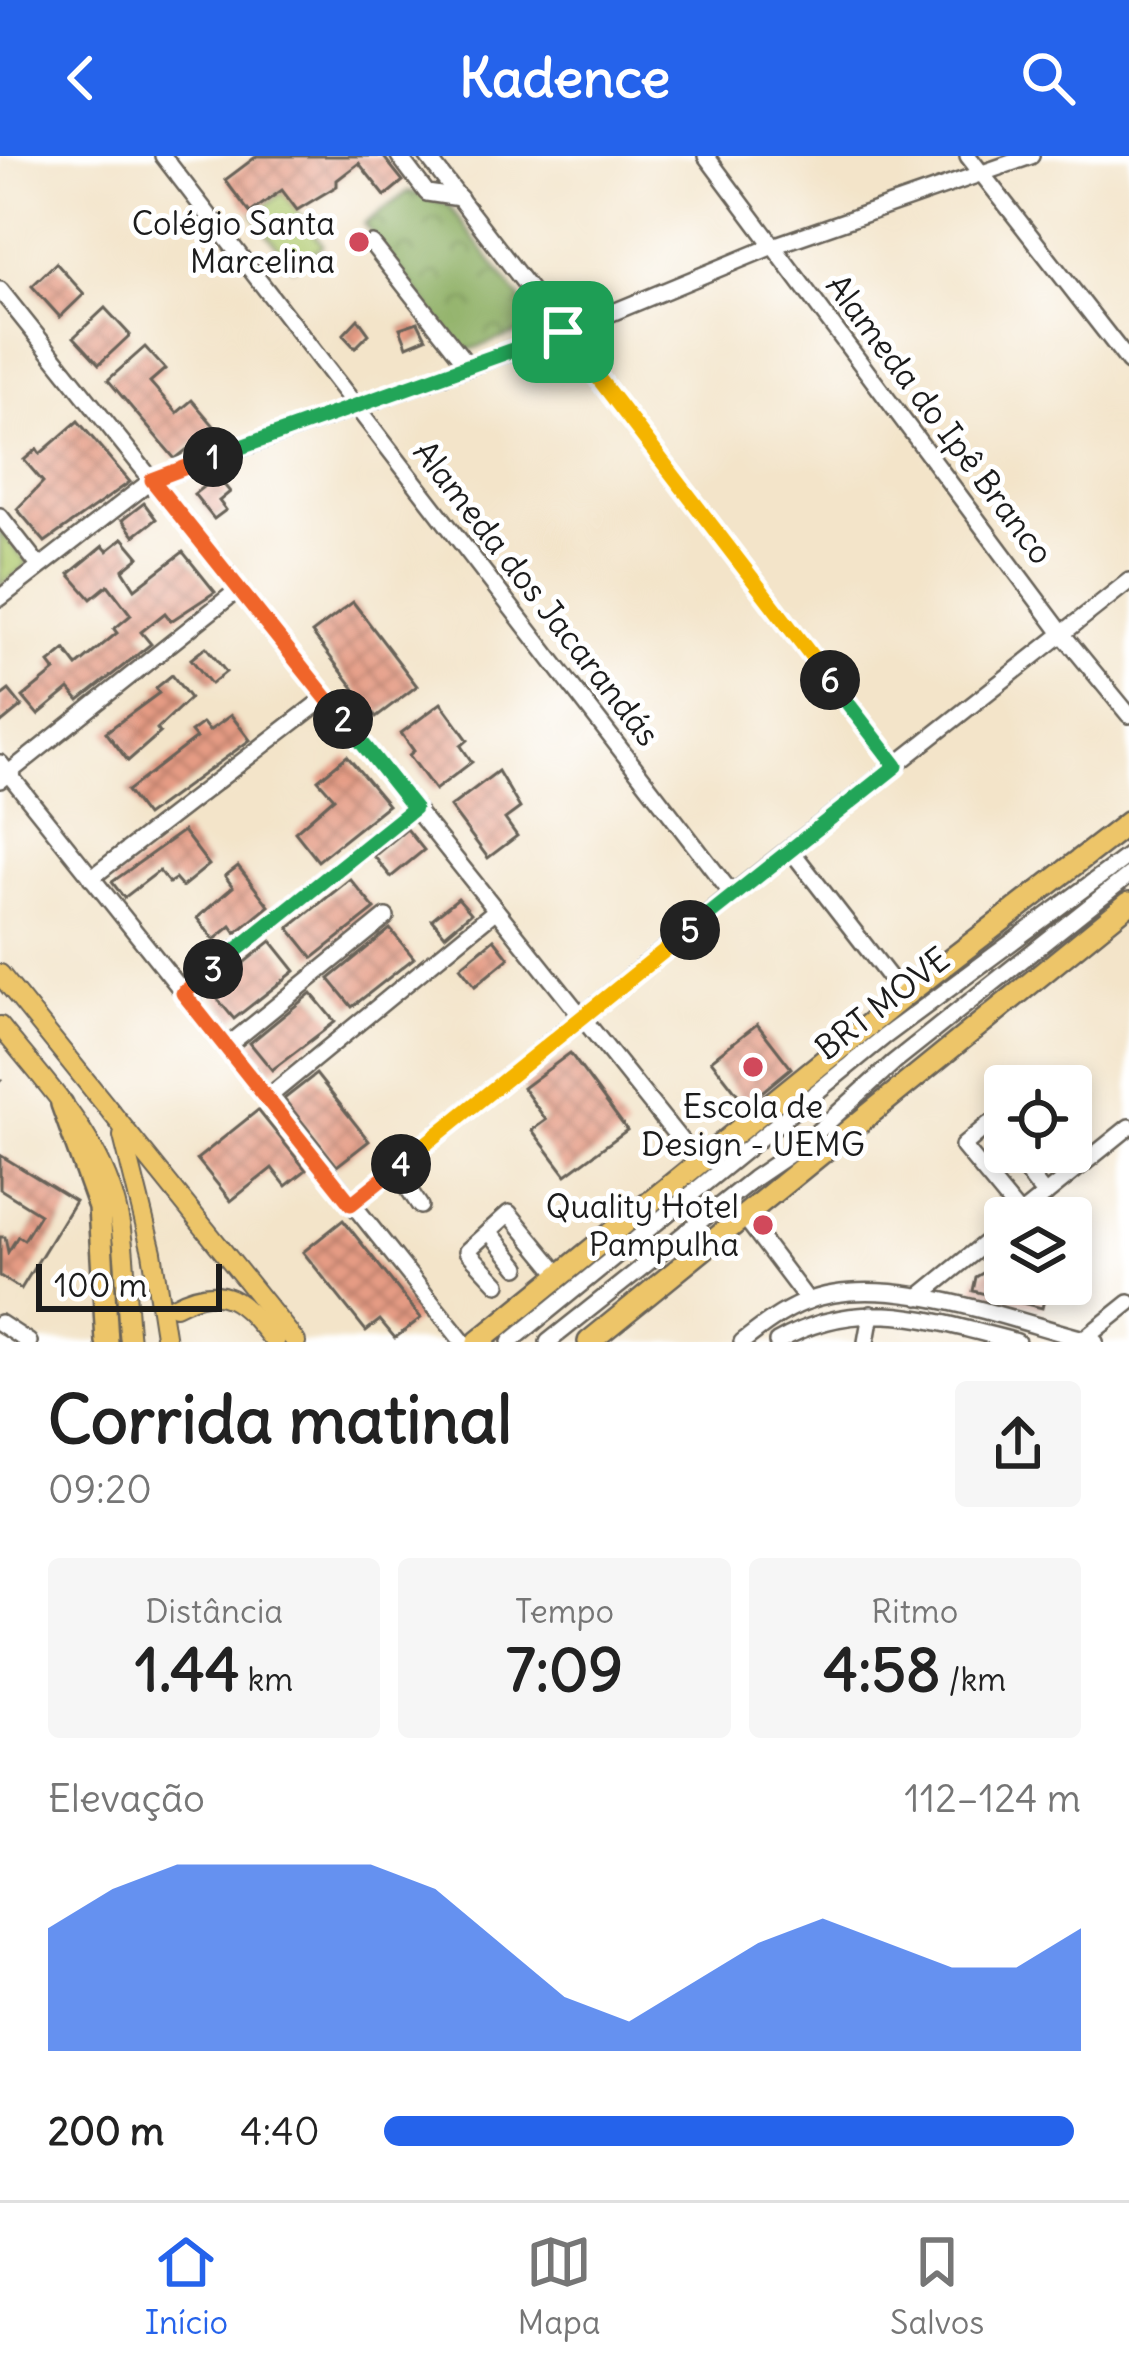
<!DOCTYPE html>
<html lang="pt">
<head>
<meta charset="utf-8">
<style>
  body { margin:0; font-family:Delius,sans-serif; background:#f6f6f6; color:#222; height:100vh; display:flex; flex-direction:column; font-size:45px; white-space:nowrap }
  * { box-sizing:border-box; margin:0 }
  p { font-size:39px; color:#767676 }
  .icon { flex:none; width:66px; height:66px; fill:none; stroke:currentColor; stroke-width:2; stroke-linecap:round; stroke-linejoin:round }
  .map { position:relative; height:1186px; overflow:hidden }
  .drawer { display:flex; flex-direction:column; background:#fff; flex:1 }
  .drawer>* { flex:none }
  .fabs { position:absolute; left:984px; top:909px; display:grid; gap:24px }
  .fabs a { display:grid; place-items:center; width:108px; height:108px; border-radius:12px; background:#fff; box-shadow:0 6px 18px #0003; font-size:60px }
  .scale { position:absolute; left:36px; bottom:30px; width:186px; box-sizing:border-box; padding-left:12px; border:6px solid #1c1c1c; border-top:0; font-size:33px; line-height:42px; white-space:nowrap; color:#1c1c1c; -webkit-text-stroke:9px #fff; paint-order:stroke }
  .pin { position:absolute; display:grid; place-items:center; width:102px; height:102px; color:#fff; margin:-51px; border-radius:24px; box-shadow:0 6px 18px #0006 }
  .km { position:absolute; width:60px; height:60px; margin:-30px; border-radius:50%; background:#222; color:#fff; font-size:33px; line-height:60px; text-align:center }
  .round { display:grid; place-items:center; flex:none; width:126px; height:126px; border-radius:12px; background:#f6f6f6 }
  .headline { display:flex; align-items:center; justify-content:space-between; height:204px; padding:0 48px }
  h1 { font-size:66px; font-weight:800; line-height:90px }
  .metrics { display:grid; grid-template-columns:repeat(3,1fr); gap:18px; height:204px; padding:12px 48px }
  .metrics div { display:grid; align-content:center; border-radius:12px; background:#f6f6f6; text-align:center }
  .metrics b { font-size:60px; font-weight:800 }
  .metrics small { font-size:33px; font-weight:400 }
  .metrics p { font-size:33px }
  .chart { height:336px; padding:24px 48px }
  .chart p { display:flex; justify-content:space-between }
  .chart svg { width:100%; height:216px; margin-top:12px; fill:#2563eb; opacity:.7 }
  ul { padding:0 48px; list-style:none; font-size:39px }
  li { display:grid; grid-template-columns:192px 144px 1fr; align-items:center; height:90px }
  li i { height:30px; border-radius:15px; background:#2563eb }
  header { display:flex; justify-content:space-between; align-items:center; height:156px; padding:0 48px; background:#2563eb; color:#fff; font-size:54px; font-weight:800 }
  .tabs { display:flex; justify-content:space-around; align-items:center; height:168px; border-top:3px solid #e0e0e0; background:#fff; font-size:33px; color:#767676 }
  .tabs a { display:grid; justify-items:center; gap:6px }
  .tabs .current { color:#2563eb }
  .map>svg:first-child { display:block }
  .forest { fill:url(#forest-crowns); stroke:#54653f; stroke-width:3 }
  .park { fill:#b0ca6f; stroke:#667346; stroke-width:3 }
  .building { fill:url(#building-cross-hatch) }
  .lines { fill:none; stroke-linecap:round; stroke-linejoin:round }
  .minor-casing { stroke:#676259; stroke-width:20 }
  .major-casing { stroke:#676259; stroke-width:22 }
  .highway-casing { stroke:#676259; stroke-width:26 }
  .path { stroke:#676259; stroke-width:3; stroke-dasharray:3 9; stroke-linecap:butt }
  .minor { stroke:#fff; stroke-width:15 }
  .major { stroke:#edc569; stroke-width:18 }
  .highway { stroke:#edc569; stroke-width:21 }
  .split-1-casing { stroke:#fff; stroke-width:24 }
  .split-2-casing { stroke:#fff; stroke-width:24 }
  .split-3-casing { stroke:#fff; stroke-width:24 }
  .split-4-casing { stroke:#fff; stroke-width:24 }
  .split-5-casing { stroke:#fff; stroke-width:24 }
  .split-6-casing { stroke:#fff; stroke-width:24 }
  .split-7-casing { stroke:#fff; stroke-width:24 }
  .split-1 { stroke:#22a559; stroke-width:15 }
  .split-2 { stroke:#f0652b; stroke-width:15 }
  .split-3 { stroke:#22a559; stroke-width:15 }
  .split-4 { stroke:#f0652b; stroke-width:15 }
  .split-5 { stroke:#f5b400; stroke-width:15 }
  .split-6 { stroke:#22a559; stroke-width:15 }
  .split-7 { stroke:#f5b400; stroke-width:15 }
  .poi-dot { fill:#d1495b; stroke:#fff; stroke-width:4.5 }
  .labels { text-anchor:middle; stroke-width:10; stroke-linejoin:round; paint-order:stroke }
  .poi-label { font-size:33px; fill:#1c1c1c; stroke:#fff; text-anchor:end }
  .street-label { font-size:33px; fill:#1c1c1c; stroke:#fff }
</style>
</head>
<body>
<header><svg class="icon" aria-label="back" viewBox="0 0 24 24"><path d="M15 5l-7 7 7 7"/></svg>Kadence<svg class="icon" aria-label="search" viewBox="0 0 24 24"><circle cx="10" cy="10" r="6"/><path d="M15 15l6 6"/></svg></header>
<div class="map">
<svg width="1129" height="1186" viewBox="0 0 1129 1186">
  <defs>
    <pattern id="forest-crowns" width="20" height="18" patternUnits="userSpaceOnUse" patternTransform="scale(3)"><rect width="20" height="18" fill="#8cae62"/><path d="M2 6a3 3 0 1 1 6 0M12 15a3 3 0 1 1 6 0" fill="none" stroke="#728d50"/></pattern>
    <pattern id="building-cross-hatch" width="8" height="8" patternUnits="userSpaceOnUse" patternTransform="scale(3)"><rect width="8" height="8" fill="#e59b84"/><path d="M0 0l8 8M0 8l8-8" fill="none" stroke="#b97e6b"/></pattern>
  </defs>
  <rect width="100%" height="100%" fill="#fff"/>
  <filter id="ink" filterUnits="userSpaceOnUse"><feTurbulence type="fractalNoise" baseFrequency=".00833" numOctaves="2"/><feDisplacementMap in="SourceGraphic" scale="24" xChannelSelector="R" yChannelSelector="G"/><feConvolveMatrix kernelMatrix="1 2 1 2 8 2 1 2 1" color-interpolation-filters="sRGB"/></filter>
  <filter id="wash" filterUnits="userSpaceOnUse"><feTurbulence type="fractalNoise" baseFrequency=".004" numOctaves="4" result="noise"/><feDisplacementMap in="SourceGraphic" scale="48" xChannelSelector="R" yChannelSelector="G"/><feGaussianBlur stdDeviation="2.7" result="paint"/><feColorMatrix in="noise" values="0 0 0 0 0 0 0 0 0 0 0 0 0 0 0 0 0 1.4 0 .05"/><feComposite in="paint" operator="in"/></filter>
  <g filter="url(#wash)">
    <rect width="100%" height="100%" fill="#f3e4c9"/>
    <path class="forest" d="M409,35L448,48L540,169L464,196L364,68Z"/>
    <g class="park">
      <path d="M283,36L323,89L293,112L253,59Z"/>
      <path d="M0,374L28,408L0,431Z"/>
    </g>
    <g id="blocks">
      <g class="building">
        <path d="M257,0H383L403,25L385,40L359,7L337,24V30L297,54L282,34L250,57L225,24Z"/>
        <path d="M56,107L84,138L60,161L32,130Z"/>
        <path d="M105,152L130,179L99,208L74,181Z"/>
        <path d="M358,163L369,178L355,192L343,179Z"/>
        <path d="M418,166L426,182L407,190L400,172Z"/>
        <path d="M145,191L165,213L150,226L177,257L192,244L215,271L175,303L108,224Z"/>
        <path d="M78,265L130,326L45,386L17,353L43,326L24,304L37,293L40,298Z"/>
        <path d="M217,320L230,336L219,345L226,354L214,363L194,338Z"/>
        <path d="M144,347L156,363L134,380L122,364Z"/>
        <path d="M123,382L139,401L123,414L135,433L183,396L215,436L171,465L165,457L141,476L151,488L79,545L69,533L38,559L23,541L55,515L49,507L65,494L77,510L117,477L114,473L131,459L108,429L91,443L69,418L103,390L107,395Z"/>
        <path d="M353,446L417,530L376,561L312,477Z"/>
        <path d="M206,491L226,516L211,528L191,503Z"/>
        <path d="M172,519L190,542L157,573L160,577L128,605L106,576L159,537L156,532Z"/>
        <path d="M9,534L22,550L0,568V541Z"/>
        <path d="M441,547L468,584L461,590L472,606L435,634L409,599L414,595L401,577Z"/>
        <path d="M231,559L250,584L146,660L127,635L196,582L191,576L203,567L209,575Z"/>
        <path d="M347,600L388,649L318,705L295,676L334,642L318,624Z"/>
        <path d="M498,615L520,652L505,663L517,680L488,702L450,651Z"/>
        <path d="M407,673L424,694L391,721L374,700Z"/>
        <path d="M183,675L209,709L182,731L175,723L169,727L159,715L124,742L112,726Z"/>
        <path d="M238,710L269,750L236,777L231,770L214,784L197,762L233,731L225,720Z"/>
        <path d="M350,723L375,753L313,802L289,772Z"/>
        <path d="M458,742L471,757L445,779L432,763Z"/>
        <path d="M390,773L414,802L352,851L329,823Z"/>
        <path d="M494,783L509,802L475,830L460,811Z"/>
        <path d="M271,785L295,815L234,863L210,834Z"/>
        <path d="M311,837L335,866L272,914L250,887Z"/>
        <path d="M757,868L791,912L746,949L711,904Z"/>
        <path d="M570,897L627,974L566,1019L532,974L546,964L523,932Z"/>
        <path d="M316,918L369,985L337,1010L284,943Z"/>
        <path d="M258,954L306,1014L286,1030L272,1012L231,1045L197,1003Z"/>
        <path d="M0,999L75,1045L21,1133L0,1120V1081H5L8,1096L18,1080L24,1084L40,1058L0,1033Z"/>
        <path d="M343,1064L421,1162L395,1182L380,1164L366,1175L303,1096Z"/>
        <path d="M1005,1104V1128H1048L1042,1152L973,1135L976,1121Z"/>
      </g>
    </g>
  </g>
  <g filter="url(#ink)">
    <use href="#blocks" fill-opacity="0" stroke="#676259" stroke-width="3"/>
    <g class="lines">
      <g class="minor-casing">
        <g id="minor">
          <path d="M163,0L732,738"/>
          <path d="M399,0L427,37L460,42"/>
          <path d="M427,0L896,610"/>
          <path d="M706,0L1064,480L1129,559"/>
          <path d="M968,0L1129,206"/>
          <path d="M372,88L469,211"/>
          <path d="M0,134L697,1005"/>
          <path d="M0,360L39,410"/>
          <path d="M0,442L152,324L563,177L773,90L1031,0"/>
          <path d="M0,607L463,1186"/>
          <path d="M0,624L239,433"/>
          <path d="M790,693L904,840"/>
          <path d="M91,722L326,541"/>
          <path d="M183,837L414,651"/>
          <path d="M226,891L386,761"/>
          <path d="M267,942L496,754"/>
          <path d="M1005,988L989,968L963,990L1020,1059"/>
          <path d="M1011,996L1045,1039"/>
          <path d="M395,1013L420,1050"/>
          <path d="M351,1048L732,738L1129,425"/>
          <path d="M743,1059L808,1145"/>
          <path d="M1016,1062L1129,971"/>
          <path d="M489,1075L518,1111"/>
          <path d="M498,1128L467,1095L509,1057L560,1119"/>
          <path d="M919,1141L1005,1071"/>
          <path d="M0,1167L29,1186"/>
          <path d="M1084,1183L1129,1147"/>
          <path d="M510,1186L884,881L1129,699"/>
          <path d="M548,1186L753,1023L803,989L894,906L1129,719"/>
          <path d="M742,1186C761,1171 782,1155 805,1146C886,1113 1014,1166 1095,1186"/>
          <path d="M777,1186C859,1138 932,1164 1017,1186"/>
          <path d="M866,1186L871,1158"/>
        </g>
      </g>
      <g class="major-casing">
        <g id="major">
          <path d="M0,818L296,1186"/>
          <path d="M0,870C42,923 93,974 113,1039C128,1086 124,1138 130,1186"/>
          <path d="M123,980L152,1096L166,1186"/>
          <path d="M175,1150C226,1123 244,1148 275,1186"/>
        </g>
      </g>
      <g class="highway-casing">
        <g id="highway">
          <path d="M62,948L99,1051L107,1186"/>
          <path d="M478,1186L904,840L1129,666"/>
          <path d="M589,1186L1129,747"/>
        </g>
      </g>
      <path class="path" d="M0,923L6,931"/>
      <use href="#minor" class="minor"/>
      <use href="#major" class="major"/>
      <use href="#highway" class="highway"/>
    </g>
  </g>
  <g class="lines" filter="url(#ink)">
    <g class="split-1-casing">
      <path id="split-1" d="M213,301L563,176"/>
    </g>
    <g class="split-2-casing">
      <path id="split-2" d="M213,301L152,324L343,563"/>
    </g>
    <g class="split-3-casing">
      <path id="split-3" d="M213,813L414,652L343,563"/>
    </g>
    <g class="split-4-casing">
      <path id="split-4" d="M213,813L183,837L351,1048L401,1008"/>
    </g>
    <g class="split-5-casing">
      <path id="split-5" d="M401,1008L690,774"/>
    </g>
    <g class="split-6-casing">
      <path id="split-6" d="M690,774L896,610L830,524"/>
    </g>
    <g class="split-7-casing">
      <path id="split-7" d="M563,176L830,524"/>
    </g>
    <use href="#split-1" class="split-1"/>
    <use href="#split-2" class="split-2"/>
    <use href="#split-3" class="split-3"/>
    <use href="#split-4" class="split-4"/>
    <use href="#split-5" class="split-5"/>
    <use href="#split-6" class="split-6"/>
    <use href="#split-7" class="split-7"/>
  </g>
  <g class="poi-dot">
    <circle cx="359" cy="86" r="12"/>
    <circle cx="753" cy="911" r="12"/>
    <circle cx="763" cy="1069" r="12"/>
  </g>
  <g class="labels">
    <g class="poi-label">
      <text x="335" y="79">Colégio Santa<tspan x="335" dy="38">Marcelina</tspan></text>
      <text x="753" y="962" text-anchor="middle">Escola de<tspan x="753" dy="38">Design - UEMG</tspan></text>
      <text x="739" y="1062">Quality Hotel<tspan x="739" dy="38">Pampulha</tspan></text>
    </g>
    <g class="street-label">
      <text transform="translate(940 263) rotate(53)" y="12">Alameda do Ipê Branco</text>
      <text transform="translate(537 437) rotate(52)" y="12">Alameda dos Jacarandás</text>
      <text transform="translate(882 847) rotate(-38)" y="12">BRT MOVE</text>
    </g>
  </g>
</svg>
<div class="fabs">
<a><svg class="icon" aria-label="locate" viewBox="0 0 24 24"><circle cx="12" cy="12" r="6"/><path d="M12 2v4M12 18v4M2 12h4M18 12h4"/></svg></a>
<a><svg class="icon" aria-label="layers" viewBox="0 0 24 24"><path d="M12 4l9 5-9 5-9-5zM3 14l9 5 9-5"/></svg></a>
</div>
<div class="scale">100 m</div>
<div class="pin" style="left:563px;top:176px;background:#1e9e55"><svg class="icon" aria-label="arrive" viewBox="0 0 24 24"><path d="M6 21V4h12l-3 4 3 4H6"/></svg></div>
<b class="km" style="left:213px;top:301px">1</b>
<b class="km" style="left:343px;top:563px">2</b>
<b class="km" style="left:213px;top:813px">3</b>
<b class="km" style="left:401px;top:1008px">4</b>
<b class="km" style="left:690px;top:774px">5</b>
<b class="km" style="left:830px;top:524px">6</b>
</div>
<section class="drawer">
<div class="headline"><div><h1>Corrida matinal</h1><p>09:20</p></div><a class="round"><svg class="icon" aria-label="share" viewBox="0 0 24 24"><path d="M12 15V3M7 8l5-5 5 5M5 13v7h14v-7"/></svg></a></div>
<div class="metrics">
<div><p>Distância</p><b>1.44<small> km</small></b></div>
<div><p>Tempo</p><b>7:09</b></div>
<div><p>Ritmo</p><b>4:58<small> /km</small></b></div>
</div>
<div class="chart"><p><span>Elevação</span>112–124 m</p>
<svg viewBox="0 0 160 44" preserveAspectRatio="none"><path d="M0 44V19L10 11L20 6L30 6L40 6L50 6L60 11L70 22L80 33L90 38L100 30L110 22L120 17L130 22L140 27L150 27L160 19V44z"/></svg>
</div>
<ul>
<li><b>200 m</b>4:40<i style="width:99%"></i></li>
</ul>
</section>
<nav class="tabs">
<a class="current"><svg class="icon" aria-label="home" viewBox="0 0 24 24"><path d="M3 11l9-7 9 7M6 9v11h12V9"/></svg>Início</a>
<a><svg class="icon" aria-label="map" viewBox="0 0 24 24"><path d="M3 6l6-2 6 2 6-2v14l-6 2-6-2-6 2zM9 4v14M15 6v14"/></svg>Mapa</a>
<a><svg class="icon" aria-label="saved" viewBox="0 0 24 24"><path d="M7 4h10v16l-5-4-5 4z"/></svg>Salvos</a>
</nav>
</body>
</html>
